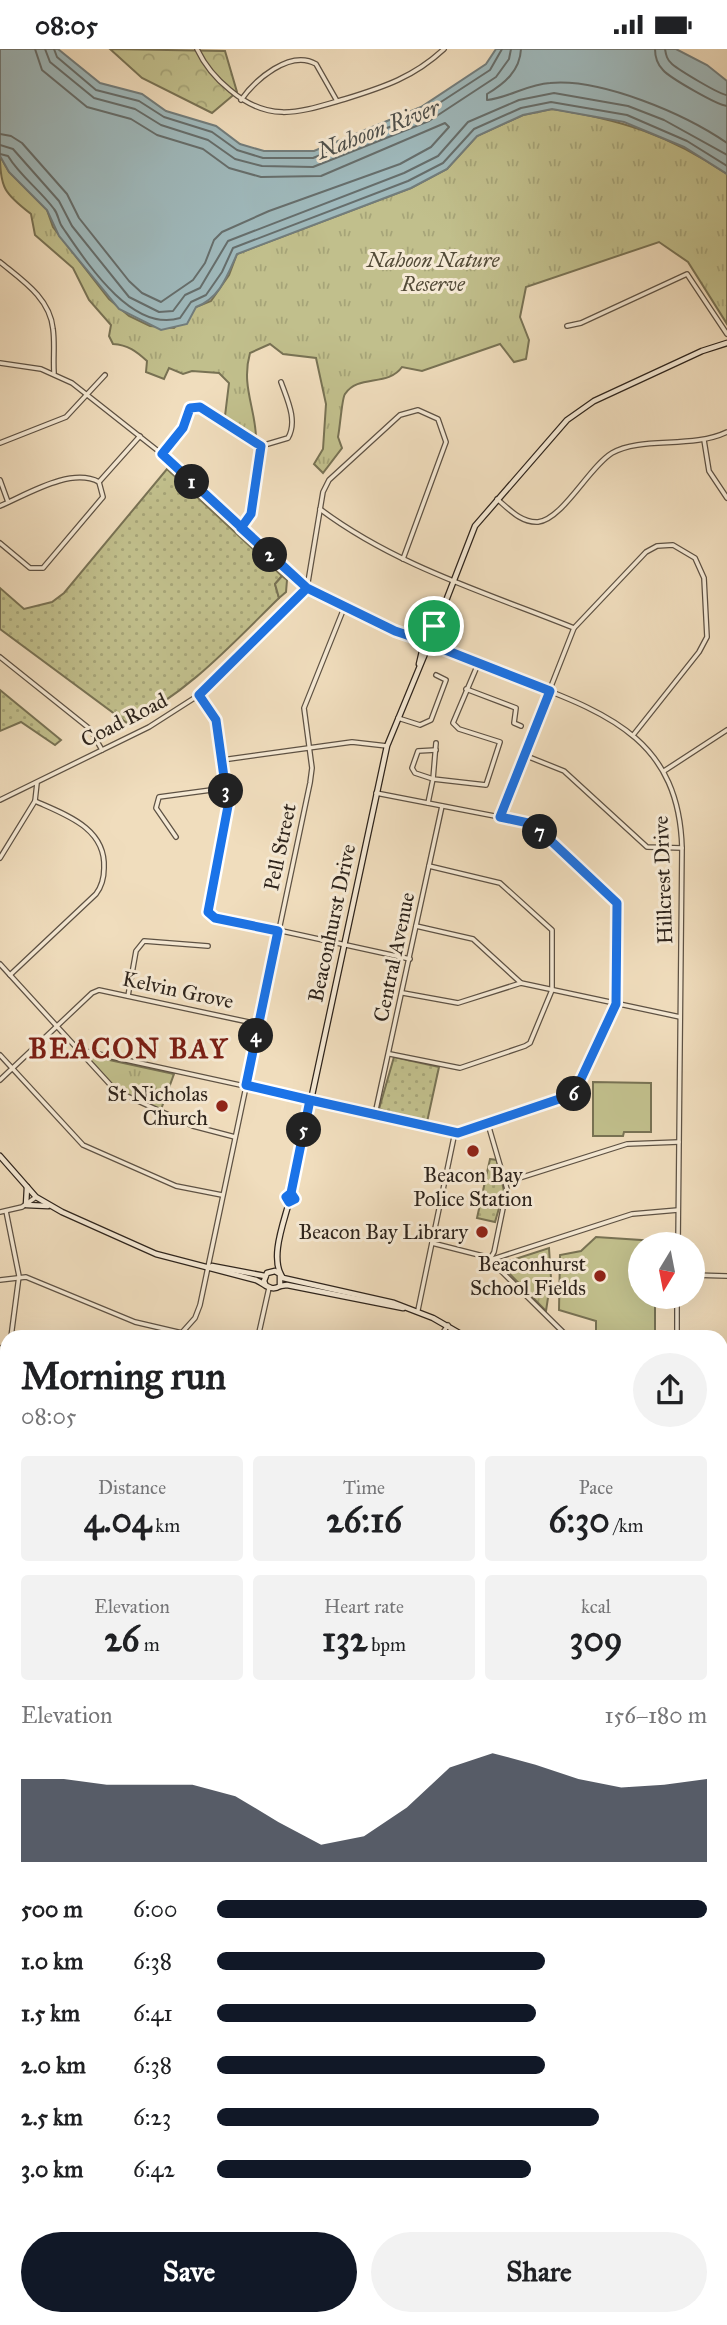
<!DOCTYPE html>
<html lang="en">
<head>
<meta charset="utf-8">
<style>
  body { margin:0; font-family:"IM FELL Great Primer",serif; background:#f2f2f2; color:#202124; height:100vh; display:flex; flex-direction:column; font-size:26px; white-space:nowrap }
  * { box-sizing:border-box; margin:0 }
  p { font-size:23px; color:#757577 }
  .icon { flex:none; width:38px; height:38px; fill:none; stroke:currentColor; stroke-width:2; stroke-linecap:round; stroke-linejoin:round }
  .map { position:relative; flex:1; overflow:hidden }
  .panel { position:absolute; left:0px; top:1281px; width:728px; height:996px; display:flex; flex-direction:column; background:#fff; border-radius:21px 21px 0 0; box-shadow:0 7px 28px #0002 }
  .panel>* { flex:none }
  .needle { width:46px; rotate:190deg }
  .buttons { position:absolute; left:628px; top:1183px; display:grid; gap:14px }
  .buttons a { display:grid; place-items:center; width:77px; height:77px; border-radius:50%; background:#fff; box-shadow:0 7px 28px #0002; font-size:35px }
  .pin { position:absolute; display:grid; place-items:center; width:60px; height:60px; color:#fff; margin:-30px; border:4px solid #fff; border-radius:50%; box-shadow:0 2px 7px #0007 }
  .km { position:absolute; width:35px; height:35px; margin:-18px; border-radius:50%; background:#222; color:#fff; font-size:19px; line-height:35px; text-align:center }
  .round { display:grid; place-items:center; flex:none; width:74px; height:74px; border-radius:37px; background:#f2f2f2 }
  .headline { display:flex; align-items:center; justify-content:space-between; height:119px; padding:0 21px }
  h1 { font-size:38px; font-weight:700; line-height:52px }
  .stats { display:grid; grid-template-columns:repeat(3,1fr); gap:10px; height:119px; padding:7px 21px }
  .stats div { display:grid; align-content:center; border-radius:7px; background:#f2f2f2; text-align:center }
  .stats b { font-size:35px; font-weight:700 }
  .stats small { font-size:19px; font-weight:400 }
  .stats p { font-size:19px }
  .chart { height:196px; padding:14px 21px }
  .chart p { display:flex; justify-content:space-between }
  .chart svg { width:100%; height:126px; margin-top:7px; fill:#111827; opacity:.7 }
  .primary-button { display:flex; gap:14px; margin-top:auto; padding:14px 21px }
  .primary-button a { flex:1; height:80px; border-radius:42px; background:#111827; color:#fff; font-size:28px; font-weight:700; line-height:80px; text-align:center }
  .primary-button a+a { background:#f2f2f2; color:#202124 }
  ul { padding:0 21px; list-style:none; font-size:23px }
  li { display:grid; grid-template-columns:112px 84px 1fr; align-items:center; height:52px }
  li i { height:18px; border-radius:9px; background:#111827 }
  .status { display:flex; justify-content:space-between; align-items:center; height:49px; padding:0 35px; background:#fff; direction:ltr }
  .status svg { height:19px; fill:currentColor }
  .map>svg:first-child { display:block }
  .grass { fill:url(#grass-dots); stroke:#787254; stroke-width:2 }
  .forest { fill:url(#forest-crowns); stroke:#787254; stroke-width:2 }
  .park { fill:url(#park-tufts); stroke:#787254; stroke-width:2 }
  .pitch { fill:#c1bf8c; stroke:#787254; stroke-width:2 }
  .water { fill:#9fb9bc; stroke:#727d7c; stroke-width:2 }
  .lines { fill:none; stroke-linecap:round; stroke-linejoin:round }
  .shore { stroke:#666e6c; stroke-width:2 }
  .street-casing { stroke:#5e5244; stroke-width:6 }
  .secondary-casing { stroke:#2e241c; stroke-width:7 }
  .primary-casing { stroke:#2e241c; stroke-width:8 }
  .highway-casing { stroke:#2e241c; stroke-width:9 }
  .street { stroke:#f5e9d4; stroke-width:3.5 }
  .secondary { stroke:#f5e9d4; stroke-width:4.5 }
  .primary { stroke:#f0ddbd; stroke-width:5 }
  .highway { stroke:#f0ddbd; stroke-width:6 }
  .route-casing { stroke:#fff; stroke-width:14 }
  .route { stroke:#1a73e8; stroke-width:9 }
  .poi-dot { fill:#8f2418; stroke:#f5e9d4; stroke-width:2.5 }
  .labels { text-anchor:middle; stroke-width:6; stroke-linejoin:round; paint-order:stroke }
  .park-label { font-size:21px; font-style:italic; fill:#534b38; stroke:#f5e9d4 }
  .street-label { font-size:21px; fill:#2e241c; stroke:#f5e9d4 }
  .poi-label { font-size:21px; fill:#2e241c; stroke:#f5e9d4; text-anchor:end }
  .water-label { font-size:23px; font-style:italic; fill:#50514c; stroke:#f5e9d4 }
  .district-label { font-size:28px; font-weight:bold; letter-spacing:2px; fill:#7a1f14; stroke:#f5e9d4 }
</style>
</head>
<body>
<div class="status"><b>08:05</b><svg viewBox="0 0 49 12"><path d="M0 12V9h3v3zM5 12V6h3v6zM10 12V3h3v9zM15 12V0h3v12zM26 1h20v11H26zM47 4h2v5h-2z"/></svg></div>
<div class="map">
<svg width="727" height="2276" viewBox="0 0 727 2276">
  <defs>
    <pattern id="grass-dots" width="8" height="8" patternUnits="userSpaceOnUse" patternTransform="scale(1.75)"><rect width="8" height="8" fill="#c1bf8c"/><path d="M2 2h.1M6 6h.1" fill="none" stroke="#a6a478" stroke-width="1.8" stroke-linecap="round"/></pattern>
    <pattern id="forest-crowns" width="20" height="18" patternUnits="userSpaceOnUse" patternTransform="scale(1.75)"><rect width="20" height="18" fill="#c1bf8c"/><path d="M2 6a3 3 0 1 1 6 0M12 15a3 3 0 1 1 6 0" fill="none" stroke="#a6a478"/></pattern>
    <pattern id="park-tufts" width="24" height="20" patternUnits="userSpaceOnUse" patternTransform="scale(1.75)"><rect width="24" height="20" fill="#c1bf8c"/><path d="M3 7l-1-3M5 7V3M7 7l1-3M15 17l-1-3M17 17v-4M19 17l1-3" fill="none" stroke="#a6a478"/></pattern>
  </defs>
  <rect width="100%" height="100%" fill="#f0ddbd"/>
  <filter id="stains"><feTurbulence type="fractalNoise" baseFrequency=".00286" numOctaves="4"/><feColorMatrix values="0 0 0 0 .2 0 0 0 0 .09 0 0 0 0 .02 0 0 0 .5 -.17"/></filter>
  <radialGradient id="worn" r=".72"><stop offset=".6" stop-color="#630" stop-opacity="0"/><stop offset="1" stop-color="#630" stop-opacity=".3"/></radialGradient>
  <g class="grass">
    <path d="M167,420L282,527L275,535L279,549C232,595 187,645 127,674L0,580V539L24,560L52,553L64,544Z"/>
    <path d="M0,641L61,691L55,696L21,673L0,682Z"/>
    <path d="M394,1008L439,1018L427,1073L379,1060Z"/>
    <path d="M490,1110L497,1111L504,1142L495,1173L477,1169Z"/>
    <path d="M721,1809H727V1848L721,1843Z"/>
  </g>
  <path class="forest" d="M110,0L225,2L237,43L212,64L142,29Z"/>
  <g class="park">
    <path d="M552,60C620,70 669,86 727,125V275L688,213L659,193L526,238L520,268L529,291L526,310L514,313L500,295L422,322L402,318C388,338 358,325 345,345C342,348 340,379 338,388L342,399L323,424L314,415L323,400L326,355L316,309L283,305L270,295L250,304C241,336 255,358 256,388L225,367L229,334L219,324L192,322L183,325L169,319L164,330L146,323L147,312C136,302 128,296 113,295L109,287L111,276L89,251L73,219L35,186L31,165C5,145 0,139 0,107L9,123L47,161L53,178L109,250L129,267L150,277L174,279L196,258L211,252L229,226L237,205L411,139L447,120L477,87L523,66Z"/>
    <path d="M282,527L287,531L286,543L279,549L275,535Z"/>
    <path d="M91,1007L174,1025L160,1063L117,1041L89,1010Z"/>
    <path d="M549,1199L551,1229L546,1262L505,1220L506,1213Z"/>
    <path d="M727,1547V1610L721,1611V1553Z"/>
  </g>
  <g class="pitch">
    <path d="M593,1033L651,1034V1083H624L623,1087H593Z"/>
    <path d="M596,1188L656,1192V1195H640V1248H655V1288H596V1272L559,1261L560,1206L581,1202Z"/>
  </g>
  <path class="water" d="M0,0H58L100,34L142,45L166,62L216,77L240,95L264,102H314L421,58L486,15L496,0H676L707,16L727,32V125L684,98L624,73L552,60L523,66L477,87L447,120L411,139L237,205C227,227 220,249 196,258L187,275L161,281L119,260L59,187L47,161L9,123L0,107Z"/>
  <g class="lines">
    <g class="shore">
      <path d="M45,0L50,13L94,49L135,60L161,76L208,91L235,110L262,117L313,118L429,72L496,28L509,10L511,0"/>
      <path d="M54,0L57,8L96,41L139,52L164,68L212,83L237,101L263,109H313L424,64L490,21L502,0"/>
      <path d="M521,0C520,22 504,35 487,45V51C508,49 528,35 550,34C601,29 685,65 727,94"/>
      <path d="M655,0C655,8 657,15 663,21C670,29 717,56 727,57"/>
      <path d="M665,0C666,6 667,11 672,15C679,21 720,46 727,46"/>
      <path d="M0,85L11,87L22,94L67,145L79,169L129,232L142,244L161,253L193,231L205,214L214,191L222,183L269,162L400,115L431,98L449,78L445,74L321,127L261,128L229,119L203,100L157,86L131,70L87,58L42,21L35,0"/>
      <path d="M0,96L13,100L59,152L72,177L129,248L159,263L173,262L185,246L200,239L228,192L404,124L438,107L468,73L519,51L554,44L628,57L664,71L727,106"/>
      <path d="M0,105L8,107C20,127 40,141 54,160C59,166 58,173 63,179C87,214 132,284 180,269L191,253L206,246L222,223L233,199L408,132L443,114L474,80L521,59L551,53L627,66L687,92L727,117"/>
    </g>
    <g class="street-casing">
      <g id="street">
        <path d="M197,0C205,17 215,29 230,41C270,75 300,63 345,50C384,38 414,28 444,0"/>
        <path d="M241,51C255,31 290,0 316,15L337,52"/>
        <path d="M0,213C22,231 50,249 53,280C55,295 53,309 54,324"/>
        <path d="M567,277L581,274L687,225L727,285"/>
        <path d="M0,314L41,320L72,334L162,405L307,539L379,575L424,592"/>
        <path d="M704,391L709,422L727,449"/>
        <path d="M0,394L66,368L105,326"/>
        <path d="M162,405L180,384L194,356L261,397"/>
        <path d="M0,431L8,453"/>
        <path d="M497,450C509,460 521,474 538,473C563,470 589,418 612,404C641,387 692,400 727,383"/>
        <path d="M0,457C28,445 71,418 99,433L140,387"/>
        <path d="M320,460C396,517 487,544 574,579"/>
        <path d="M241,479L253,459L261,397L288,389C298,372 287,350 281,333"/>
        <path d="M0,494L30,519H43L103,448L99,433"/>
        <path d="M431,595C463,607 494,621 526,633C613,666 679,694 682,799L678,1195"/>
        <path d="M430,598L446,602"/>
        <path d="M0,608L90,680L102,701"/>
        <path d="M466,640L516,659L514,674L521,677"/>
        <path d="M199,646L216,672L228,757L208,853L209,866L410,910"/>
        <path d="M398,669L420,676L431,671L446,631L436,626"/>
        <path d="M436,694L433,730L486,736L500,693L459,680L453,674L478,615"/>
        <path d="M524,706L564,722L647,798L682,799"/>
        <path d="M222,711L352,693L387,697"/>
        <path d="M664,722L727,681"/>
        <path d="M0,751L149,678L199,646L307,539L323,443L329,431L400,366L418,361L438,370L446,393L403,510"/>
        <path d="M428,754L433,730L415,724L412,719L418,702L436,701"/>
        <path d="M500,767L574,579L646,503L657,497L673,496L695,509L704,529L707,588L699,603L634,685"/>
        <path d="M176,788L156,759L159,748L226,739"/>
        <path d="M0,809L35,752L37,734"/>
        <path d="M416,877L473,890L521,934"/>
        <path d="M0,915L116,1042L193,1077L235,1088"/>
        <path d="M10,926L96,845C102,837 104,829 104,819C106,779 66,766 35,752"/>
        <path d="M403,944L458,954L521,934L680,968"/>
        <path d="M128,947L136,902L144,892L208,897"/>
        <path d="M80,1001L455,1083L574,1045L616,955V852L531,774L376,744"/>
        <path d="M390,1005L460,1019L525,997L530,994L552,941V881L500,834L429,817"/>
        <path d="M0,1006L83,1096L176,1137L222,1146"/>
        <path d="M0,1031L92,944L99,941L258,975"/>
        <path d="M375,1065L442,757"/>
        <path d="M488,1075L507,1140L494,1203L490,1210"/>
        <path d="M507,1133L627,1095L679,1093"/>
        <path d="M6,1162L19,1227L11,1288"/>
        <path d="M0,1163L22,1158L36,1148"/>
        <path d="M432,1194L487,1208L568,1288"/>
        <path d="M490,1211L632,1165L678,1161"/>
        <path d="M693,1226L727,1227"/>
        <path d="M0,1231L26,1228L135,1273L182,1284"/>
        <path d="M418,1261L455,1083"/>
        <path d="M178,1288L195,1269L200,1256L310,734L312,719L304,659L344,559"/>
        <path d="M258,1288L269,1239"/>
        <path d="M440,1288L448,1276"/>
        <path d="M677,1288V1248"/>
        <path d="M0,1300L7,1295"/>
        <path d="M721,1358L727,1363"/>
        <path d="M0,1361L7,1357"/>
        <path d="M721,1443L727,1449"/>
        <path d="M721,1531L727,1537"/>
        <path d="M721,1547L727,1542"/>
        <path d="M0,1577L7,1568"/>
        <path d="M721,1613L727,1611"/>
        <path d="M721,1675L727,1674"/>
        <path d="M721,1719L727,1718"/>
        <path d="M721,1885L727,1894"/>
        <path d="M0,1893L7,1896"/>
        <path d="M0,1905L7,1902"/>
        <path d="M0,1931L7,1927"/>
      </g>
    </g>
    <g class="secondary-casing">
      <g id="secondary">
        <path d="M425,592L431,595L428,600L422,595L434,577"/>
        <path d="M430,593L475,477L567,371L594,352L702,302L727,294"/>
        <path d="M419,615L423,598"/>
        <path d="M0,1107L36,1148L62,1163L156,1205L256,1231C265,1235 271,1243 280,1237V1225L275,1222L267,1224L264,1232L266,1237"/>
        <path d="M27,1138L26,1156L48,1157"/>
        <path d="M291,1144L387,697L427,600"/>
        <circle cx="291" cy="1149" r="4.5"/>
        <path d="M289,1153C284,1173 269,1210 283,1229L394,1254L433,1269L466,1288"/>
        <path d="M212,1217L265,1227"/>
        <path d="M280,1237L287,1236L403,1259"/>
        <path d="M0,1989L7,1986"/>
        <path d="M414,2276L419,2270"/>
      </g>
    </g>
    <g class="primary-casing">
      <g id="primary">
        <path d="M721,1458L727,1453"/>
        <path d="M639,2270L646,2276"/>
      </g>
    </g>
    <g class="highway-casing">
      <g id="highway">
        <path d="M721,2167L727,2162"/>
        <path d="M721,2198L727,2190"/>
        <path d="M721,2218L727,2211"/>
        <path d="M582,2276L587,2270"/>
        <path d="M647,2276L654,2270"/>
        <path d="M666,2276L673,2270"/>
      </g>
    </g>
    <use href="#street" class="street"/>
    <use href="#secondary" class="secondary"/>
    <use href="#primary" class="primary"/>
    <use href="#highway" class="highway"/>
  </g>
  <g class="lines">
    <g class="route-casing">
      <path id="route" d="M434,577L425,592L395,582L307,539L162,405L183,379L190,359L200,358L261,397L251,465L241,479L307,539L199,646L216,671L228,757L208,863L215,869L278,882L246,1036L310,1051L291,1144L295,1150L289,1153L286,1148L291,1144L310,1051L458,1084L574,1045L616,955L617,854L533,775L500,768L550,642L430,595L434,577"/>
    </g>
    <use href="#route" class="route"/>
  </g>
  <g class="poi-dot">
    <circle cx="222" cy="1057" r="7"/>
    <circle cx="473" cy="1102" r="7"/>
    <circle cx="482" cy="1183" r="7"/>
    <circle cx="600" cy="1227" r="7"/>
  </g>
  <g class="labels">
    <g class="park-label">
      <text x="433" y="218">Nahoon Nature<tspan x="433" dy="24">Reserve</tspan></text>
    </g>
    <g class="street-label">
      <text transform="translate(124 671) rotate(-27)" y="7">Coad Road</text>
      <text transform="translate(280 798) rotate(-78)" y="7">Pell Street</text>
      <text transform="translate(663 831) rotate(-92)" y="7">Hillcrest Drive</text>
      <text transform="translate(332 874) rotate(-78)" y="7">Beaconhurst Drive</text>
      <text transform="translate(394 908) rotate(-78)" y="7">Central Avenue</text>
      <text transform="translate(178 941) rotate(12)" y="7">Kelvin Grove</text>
    </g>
    <g class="poi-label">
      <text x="208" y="1052">St Nicholas<tspan x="208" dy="24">Church</tspan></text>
      <text x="473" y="1133" text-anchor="middle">Beacon Bay<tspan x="473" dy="24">Police Station</tspan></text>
      <text x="468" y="1190">Beacon Bay Library</text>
      <text x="586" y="1222">Beaconhurst<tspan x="586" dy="24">School Fields</tspan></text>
    </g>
    <g class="water-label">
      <text transform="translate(378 80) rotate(-21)" y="8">Nahoon River</text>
    </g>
    <g class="district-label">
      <text x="129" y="1009">BEACON BAY</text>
    </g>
  </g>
  <rect width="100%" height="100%" filter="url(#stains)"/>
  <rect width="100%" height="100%" fill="url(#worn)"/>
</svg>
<div class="buttons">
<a><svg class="needle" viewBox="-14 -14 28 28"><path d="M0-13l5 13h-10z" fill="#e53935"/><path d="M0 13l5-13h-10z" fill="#757577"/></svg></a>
</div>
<div class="pin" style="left:434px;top:577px;background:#1e9e55"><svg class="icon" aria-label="arrive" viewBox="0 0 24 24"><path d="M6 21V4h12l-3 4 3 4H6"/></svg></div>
<b class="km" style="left:192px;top:433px">1</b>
<b class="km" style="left:270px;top:506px">2</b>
<b class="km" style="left:226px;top:742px">3</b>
<b class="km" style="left:256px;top:987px">4</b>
<b class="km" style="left:304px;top:1081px">5</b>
<b class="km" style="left:574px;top:1045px">6</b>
<b class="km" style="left:540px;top:783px">7</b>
<section class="panel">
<div class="headline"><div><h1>Morning run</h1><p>08:05</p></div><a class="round"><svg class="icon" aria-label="share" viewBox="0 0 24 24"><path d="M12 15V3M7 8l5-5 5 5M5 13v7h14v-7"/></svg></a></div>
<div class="stats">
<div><p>Distance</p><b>4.04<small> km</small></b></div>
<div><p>Time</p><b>26:16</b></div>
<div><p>Pace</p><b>6:30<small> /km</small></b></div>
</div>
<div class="stats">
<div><p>Elevation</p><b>26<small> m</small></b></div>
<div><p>Heart rate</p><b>132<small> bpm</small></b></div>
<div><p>kcal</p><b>309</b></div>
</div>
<div class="chart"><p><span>Elevation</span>156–180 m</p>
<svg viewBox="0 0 160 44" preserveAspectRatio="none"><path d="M0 44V15L10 15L20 17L30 17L40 17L50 21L60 30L70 38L80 35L90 25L100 11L110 6L120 10L130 15L140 18L150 17L160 15V44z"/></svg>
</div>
<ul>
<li><b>500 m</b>6:00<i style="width:100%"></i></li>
<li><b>1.0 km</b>6:38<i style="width:67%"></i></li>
<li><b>1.5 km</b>6:41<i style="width:65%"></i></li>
<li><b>2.0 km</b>6:38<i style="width:67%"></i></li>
<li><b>2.5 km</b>6:23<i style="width:78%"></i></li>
<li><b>3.0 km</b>6:42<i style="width:64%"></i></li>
</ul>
<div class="primary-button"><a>Save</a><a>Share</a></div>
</section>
</div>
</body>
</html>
